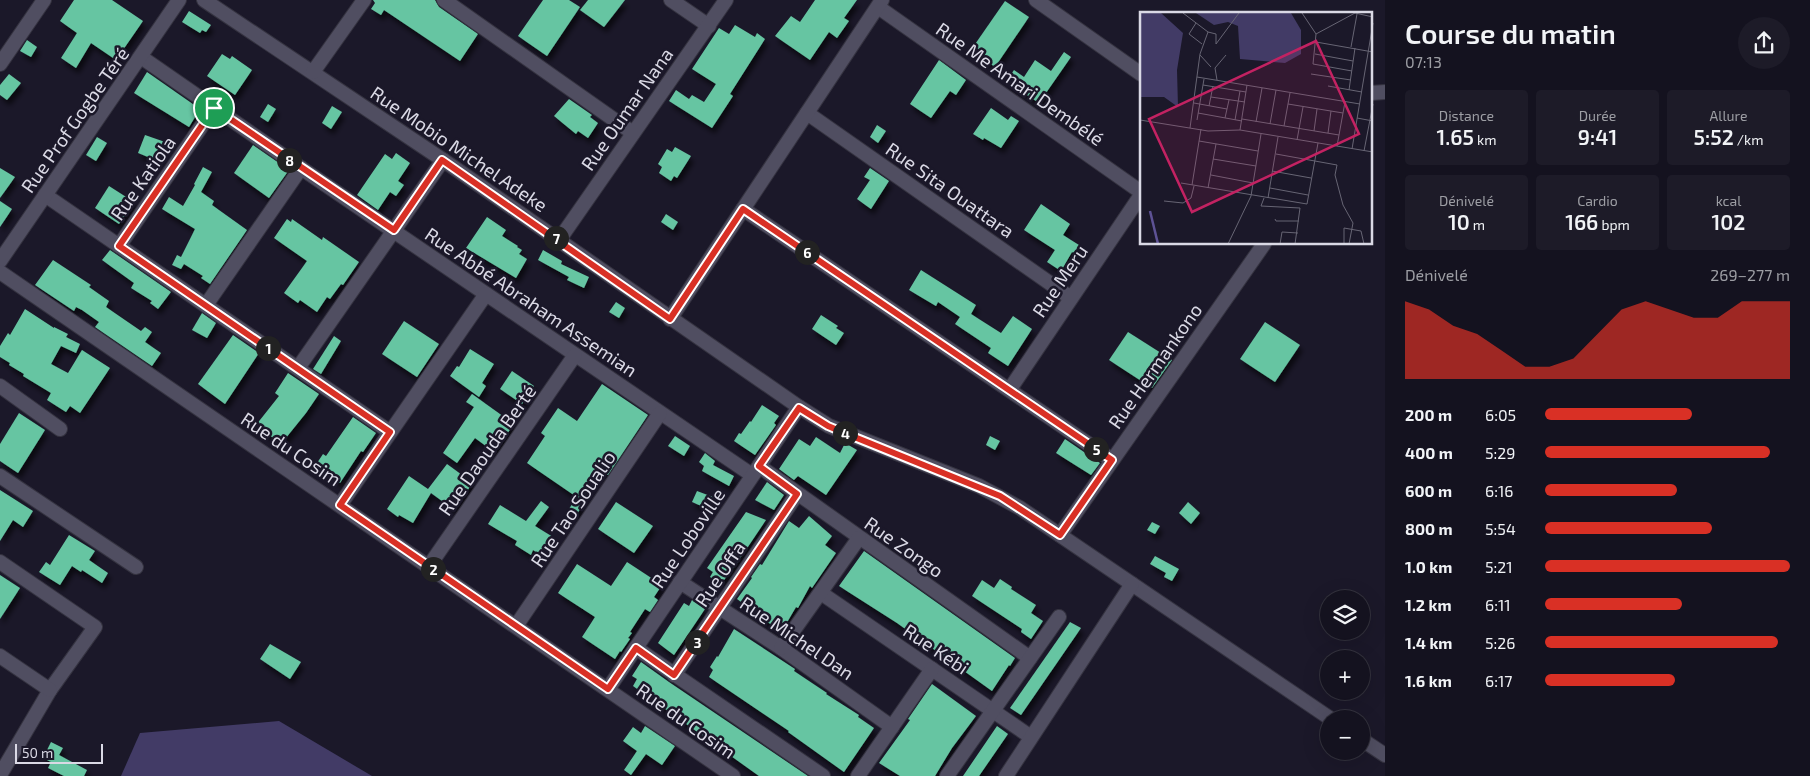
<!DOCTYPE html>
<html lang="fr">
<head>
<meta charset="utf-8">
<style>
  body { margin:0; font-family:"Exo 2",sans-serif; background:#1d1b28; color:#f1f3f6; height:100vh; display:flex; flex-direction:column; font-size:19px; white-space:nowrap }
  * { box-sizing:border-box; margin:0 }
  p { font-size:16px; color:#9d9ea4 }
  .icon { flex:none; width:28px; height:28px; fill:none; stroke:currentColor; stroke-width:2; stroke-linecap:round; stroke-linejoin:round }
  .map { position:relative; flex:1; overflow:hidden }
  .details { display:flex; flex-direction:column; background:#14121f; width:425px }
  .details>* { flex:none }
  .fabs { position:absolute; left:1320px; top:590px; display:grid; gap:10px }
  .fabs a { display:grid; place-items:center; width:50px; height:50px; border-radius:50%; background:#14121f; box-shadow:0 5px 20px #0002,0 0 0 1px #33323d; font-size:25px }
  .scale { position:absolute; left:15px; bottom:12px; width:88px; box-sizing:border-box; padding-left:5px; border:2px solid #dad9e5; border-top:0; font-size:14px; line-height:18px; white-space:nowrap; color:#dad9e5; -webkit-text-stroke:4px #1b1829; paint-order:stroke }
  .pin { position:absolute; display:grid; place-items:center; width:42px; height:42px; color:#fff; margin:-21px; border:2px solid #fff; border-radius:50%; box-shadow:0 1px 5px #0007 }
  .km { position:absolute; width:25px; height:25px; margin:-12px; border-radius:50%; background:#222; color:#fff; font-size:14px; line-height:25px; text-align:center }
  .round { display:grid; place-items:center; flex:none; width:52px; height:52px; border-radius:26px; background:#1d1b28 }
  .head { display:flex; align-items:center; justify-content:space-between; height:85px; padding:0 20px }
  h1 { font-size:28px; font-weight:600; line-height:38px }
  .stats { display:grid; grid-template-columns:repeat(3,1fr); gap:8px; height:85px; padding:5px 20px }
  .stats div { display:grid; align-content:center; border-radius:5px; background:#1d1b28; text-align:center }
  .stats b { font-size:21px; font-weight:600 }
  .stats small { font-size:14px; font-weight:400 }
  .stats p { font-size:14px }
  .chart { height:140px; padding:10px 20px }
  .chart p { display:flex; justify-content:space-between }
  .chart svg { width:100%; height:90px; margin-top:5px; fill:#d93025; opacity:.7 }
  ul { padding:0 20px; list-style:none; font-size:16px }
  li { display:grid; grid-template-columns:80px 60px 1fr; align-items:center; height:38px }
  li i { height:12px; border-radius:6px; background:#d93025 }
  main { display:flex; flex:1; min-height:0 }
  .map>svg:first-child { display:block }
  .green { fill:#423b66 }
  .building { fill:#66c5a2; filter:url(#shadow) }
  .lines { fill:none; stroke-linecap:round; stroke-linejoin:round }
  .minor-casing { stroke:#353340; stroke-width:16 }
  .minor { stroke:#504e61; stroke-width:14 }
  .route-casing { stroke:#fff; stroke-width:10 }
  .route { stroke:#d93025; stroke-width:6 }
  .labels { text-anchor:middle; stroke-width:5; stroke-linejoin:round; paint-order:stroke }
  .street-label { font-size:19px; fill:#dad9e5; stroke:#1b1829 }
  .inset-river { fill:none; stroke:#5e5295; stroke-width:2.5 }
  .inset-road { fill:none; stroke:#676574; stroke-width:1 }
  .view { fill:#c32262; fill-opacity:0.15; stroke:#c32262; stroke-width:2.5 }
  .inset-edge { fill:none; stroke:#dad9e5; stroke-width:2.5 }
</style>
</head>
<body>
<main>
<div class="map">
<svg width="1385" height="776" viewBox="0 0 1385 776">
  <defs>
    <filter id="shadow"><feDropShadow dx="3" dy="5.5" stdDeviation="2.5" flood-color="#0009"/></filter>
  </defs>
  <rect width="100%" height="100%" fill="#1b1829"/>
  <path class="green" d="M279,721L372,776H121L140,733Z"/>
  <g class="building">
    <path d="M74,0H112L143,21L116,60L91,43L76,68L61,58L77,33L60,21Z"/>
    <path d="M373,0H435L439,7L478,34L460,61L384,10L381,15L371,9L375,3Z"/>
    <path d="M543,0H569L580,7L547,56L518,36Z"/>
    <path d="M588,0H625L604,27L580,10Z"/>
    <path d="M815,0H857L844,18L849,21L837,38L829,32L810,60L775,36L791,16L800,22Z"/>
    <path d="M1005,1L1029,17L995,67L971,50Z"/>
    <path d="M189,11L211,25L206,32L202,30L200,33L182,22Z"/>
    <path d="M735,25L755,37L757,33L765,39L730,94L733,96L712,128L669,101L676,90L689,99L692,95L704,102L716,84L692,69L719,28L729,34Z"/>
    <path d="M27,40L37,47L31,57L20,51Z"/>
    <path d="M1064,52L1071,57L1039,103L1006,81L1014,70L1024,77L1035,60L1051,71Z"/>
    <path d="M222,54L230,59L232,56L252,70L235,95L207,76Z"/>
    <path d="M939,60L966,80L956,95L950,91L931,118L910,104Z"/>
    <path d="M147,72L200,109L189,127L134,93Z"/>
    <path d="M9,74L21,83L7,100L0,95V85Z"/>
    <path d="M569,99L592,115L590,117L598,123L588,138L578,131L576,134L554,116Z"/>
    <path d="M268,104L276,109L268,122L260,117Z"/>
    <path d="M332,106L342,112L331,129L322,123Z"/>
    <path d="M991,108L1008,120L1011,116L1019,121L1001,148L984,138L983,140L973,134Z"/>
    <path d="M877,125L886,131L878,143L870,137Z"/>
    <path d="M145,135L165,142L158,161L138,153Z"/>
    <path d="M97,137L107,143L96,161L86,155Z"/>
    <path d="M253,145L289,170L269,198L234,173Z"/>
    <path d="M675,147L691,156L677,178L674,176L671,181L659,173L662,167L658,164L667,149L672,152Z"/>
    <path d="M396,153L410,163L398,181L404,185L396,196L390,192L378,210L357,195L385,154L392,159Z"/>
    <path d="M203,167L212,172L201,192L214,201L212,205L247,230L210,284L201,278L203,276L184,264L181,269L172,265L177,255L181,257L195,229L162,209L169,197L183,206L195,185L194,184Z"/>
    <path d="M0,168L15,177L0,198Z"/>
    <path d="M870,168L889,181L871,209L857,199L870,180L864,177Z"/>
    <path d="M109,186L134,202L119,224L95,208Z"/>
    <path d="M0,201L12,209L0,227Z"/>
    <path d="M1041,204L1070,224L1063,235L1079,245L1074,253L1072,252L1061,271L1047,262L1055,250L1024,230Z"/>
    <path d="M666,214L678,222L673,230L661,222Z"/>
    <path d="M487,217L506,230L502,236L518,246L517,247L522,250L519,254L527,259L516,278L466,248Z"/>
    <path d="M287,219L291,222L292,219L322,240L323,237L359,262L343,285L341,284L330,299L327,297L317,312L300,300L298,303L284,293L307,261L274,238Z"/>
    <path d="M110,250L171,292L158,309L150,303L152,301L131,288L134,283L102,260Z"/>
    <path d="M543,250L562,261L561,264L589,277L584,288L567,280L569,277L538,260Z"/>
    <path d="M53,260L91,285L89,287L109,301L106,307L141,331L145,327L152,332L145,342L161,353L152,366L95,327L99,322L82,310L76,307L74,311L35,285Z"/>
    <path d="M921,270L976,305L971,314L1001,333L1013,316L1032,329L1008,366L988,353L991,348L955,324L960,317L938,302L936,306L909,290Z"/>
    <path d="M616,302L625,308L619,318L609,312Z"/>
    <path d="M25,309L54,328V327L68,334L66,337L80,344L76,353L61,346L51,364L68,373L82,350L110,368L80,413L70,406L66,412L47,400L51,393L23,376L24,374L9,365L10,363L0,357V346L8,333L10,335Z"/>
    <path d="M202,313L216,323L207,338L192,330Z"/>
    <path d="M821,315L838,326L836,328L844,333L836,345L812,329Z"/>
    <path d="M404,321L439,344L417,377L382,354Z"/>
    <path d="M1265,322L1300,345L1275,382L1240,359Z"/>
    <path d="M1128,332L1172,360L1152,388L1109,360Z"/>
    <path d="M233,335L259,353L225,404L198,384Z"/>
    <path d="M334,336L341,341L321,374L313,369Z"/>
    <path d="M470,349L494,364L482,383L486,386L479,397L450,376L457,366L459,367Z"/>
    <path d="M512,371L534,386L522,404L500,389Z"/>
    <path d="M288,373L319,394L306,413L281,444L256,425L279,396L275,393Z"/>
    <path d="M602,384L648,415L608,475L600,469L581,500L527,463L545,436L541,433L558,408L577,421Z"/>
    <path d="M472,394L514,424L494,452L475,438L457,463L443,453L474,407L466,402Z"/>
    <path d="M762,405L779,416L774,423L776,425L755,455L734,441L739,433L741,434L750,421L751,422Z"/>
    <path d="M19,413L45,430L18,473L0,461V444Z"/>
    <path d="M353,417L376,433L363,452L361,451L340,483L315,466L323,454L326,456Z"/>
    <path d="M675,436L690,446L684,456L668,446Z"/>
    <path d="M990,436L1000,441L995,450L986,445Z"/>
    <path d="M816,437L840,453L845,443L857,450L826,495L798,476L794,480L779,469L799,439L810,446Z"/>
    <path d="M1065,439L1100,463L1091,475L1056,453Z"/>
    <path d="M705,453L715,461L713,465L734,476L729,486L702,471L704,466L699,462Z"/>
    <path d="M447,464L473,483L453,509L431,493L413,523L399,515L398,517L387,509L409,476L428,489Z"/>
    <path d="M767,482L784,495L774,510L755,500Z"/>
    <path d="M0,490L33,511L23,527L13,520L0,541Z"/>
    <path d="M697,491L713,497L708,509L692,502Z"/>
    <path d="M541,501L549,507L535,526L553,537L542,556L533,550L531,555L515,545L517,541L488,524L500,505L526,521Z"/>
    <path d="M574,501L582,506L577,514L569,509Z"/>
    <path d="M616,502L653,526L634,553L598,529Z"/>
    <path d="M1188,502L1200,513L1191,524L1179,513Z"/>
    <path d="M746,512L766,520L737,563L724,580L723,579L720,583L710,577L713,572L707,568Z"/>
    <path d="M809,516L832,536L825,545L836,553L812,588L810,586L798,608L796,607L782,631L759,617L760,616L737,599L752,578L751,577L760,564L762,565L789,521L799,528Z"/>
    <path d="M1152,522L1160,526L1155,534L1147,530Z"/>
    <path d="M69,535L95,551L89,560L108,573L102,583L82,570L81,572L72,566L60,585L39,572L46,562L50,565Z"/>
    <path d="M864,551L1015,658L1010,666L1009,665L992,691L897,623L839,586Z"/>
    <path d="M1155,556L1179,569L1172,581L1164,577L1166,573L1150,564Z"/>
    <path d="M627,562L662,585L654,597L658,600L650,612L645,609L630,632L632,633L628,638L630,639L621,652L620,651L615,659L582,637L595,617L558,593L577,564L611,586Z"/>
    <path d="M0,575L20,588L0,619Z"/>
    <path d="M1000,579L1012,587L1011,589L1036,605L1031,613L1043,621L1031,639L1021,632L1022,629L972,596L982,580L994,588Z"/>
    <path d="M692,600L705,609L674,655L658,643L684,603L689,606Z"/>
    <path d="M1070,622L1081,628L1021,715L1010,708Z"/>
    <path d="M734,629L795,669L794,671L827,693L826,694L859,715L858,717L874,728L844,772L788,732L789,731L709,677L713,670L710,667L717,656L718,657Z"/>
    <path d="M270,644L301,662L290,679L260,659Z"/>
    <path d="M641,662L669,682L808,776H759L633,686L637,679L632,676Z"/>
    <path d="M932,684L976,716L952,748L935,776H900L879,763L910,720L908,719Z"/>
    <path d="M645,726L675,746L662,765L646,754L631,775L624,770L637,751L623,741L633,727L641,733Z"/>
    <path d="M997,726L1008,734L999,747L979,776H963Z"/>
    <path d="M51,742L63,748L59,755L87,770L84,776H64L48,768L51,762L43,758Z"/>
  </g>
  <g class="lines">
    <g class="minor-casing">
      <g id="minor">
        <path d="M204,0L443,160L799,407L829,426L979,486L1020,508L1331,719"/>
        <path d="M444,0L633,133"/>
        <path d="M671,0L709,26"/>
        <path d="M1036,0L1141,74"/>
        <path d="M878,7L1141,192"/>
        <path d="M141,57L301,168L752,475"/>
        <path d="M0,64L44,0"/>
        <path d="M313,72L364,0"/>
        <path d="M1371,93L1385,92"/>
        <path d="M807,113L1071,298"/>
        <path d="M45,195L390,432"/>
        <path d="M743,209L1112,460"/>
        <path d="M559,240L726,0"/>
        <path d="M119,246L214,108"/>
        <path d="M0,261L179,0"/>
        <path d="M0,272L733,776"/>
        <path d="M206,305L301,168"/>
        <path d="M670,319L882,0"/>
        <path d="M298,368L443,160"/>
        <path d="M0,386L60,429"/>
        <path d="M1010,389L1141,195"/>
        <path d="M759,466L1030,658"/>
        <path d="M0,476L136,567"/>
        <path d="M340,505L486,294"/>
        <path d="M1060,535L1264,244"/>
        <path d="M0,562L95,627L50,690L0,775"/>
        <path d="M429,566L575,355"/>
        <path d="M680,582L781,648L892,727"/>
        <path d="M821,593L1031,737"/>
        <path d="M516,626L660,413"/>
        <path d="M636,648L823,776"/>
        <path d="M781,648L859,538"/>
        <path d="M0,656L50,690"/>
        <path d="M674,675L797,494"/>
        <path d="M608,689L799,407"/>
        <path d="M1361,739L1385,755"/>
        <path d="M858,776L932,669"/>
        <path d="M947,776L1059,617"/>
        <path d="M1006,776L1132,584"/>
      </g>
    </g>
    <use href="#minor" class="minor"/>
  </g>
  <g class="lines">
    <g class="route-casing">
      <path id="route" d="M214,108L394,230L442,160L670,319L743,209L1112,460L1060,535L1000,496L847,434L828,426L799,408L759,466L797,494L674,675L636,648L608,689L340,505L390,432L119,246Z"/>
    </g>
    <use href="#route" class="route"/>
  </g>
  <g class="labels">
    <g class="street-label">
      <text transform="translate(1020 84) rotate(35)" y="7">Rue Me Amari Dembélé</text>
      <text transform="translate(627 109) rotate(-55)" y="7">Rue Oumar Nana</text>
      <text transform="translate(75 120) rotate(-55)" y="7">Rue Prof Gogbe Téré</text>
      <text transform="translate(459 149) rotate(34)" y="7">Rue Mobio Michel Adeke</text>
      <text transform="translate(143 178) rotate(-55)" y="7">Rue Katiola</text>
      <text transform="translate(950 190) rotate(35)" y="7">Rue Sita Ouattara</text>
      <text transform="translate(1060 281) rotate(-56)" y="7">Rue Meru</text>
      <text transform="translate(531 302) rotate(34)" y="7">Rue Abbé Abraham Assemian</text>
      <text transform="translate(1155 366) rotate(-55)" y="7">Rue Hermankono</text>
      <text transform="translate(291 449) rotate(34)" y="7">Rue du Cosim</text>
      <text transform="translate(487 450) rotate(-55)" y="7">Rue Daouda Berté</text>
      <text transform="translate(573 509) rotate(-56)" y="7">Rue Tao Soualio</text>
      <text transform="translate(688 538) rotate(-56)" y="7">Rue Loboville</text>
      <text transform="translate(904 547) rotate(35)" y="7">Rue Zongo</text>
      <text transform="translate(720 574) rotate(-56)" y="7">Rue Offa</text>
      <text transform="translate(797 638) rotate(34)" y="7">Rue Michel Dan</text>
      <text transform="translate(936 649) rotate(34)" y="7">Rue Kébi</text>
      <text transform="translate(686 721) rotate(35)" y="7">Rue du Cosim</text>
    </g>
  </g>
  <g transform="translate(1140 12)">
    <rect width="232" height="232" fill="#1b1829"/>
    <path d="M0,1H21L43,21L37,58L38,95L24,85H0ZM56,1H151L161,18V42L145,51L100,47L98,14L88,10L74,13Z" fill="#423b66"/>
    <path class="inset-river" d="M10,199L18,232"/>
    <path class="inset-road" d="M43,1L68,20L60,42L50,116M162,1L176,22M56,11L49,22L62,32M68,20L76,22V32L99,1M176,30L233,40M211,35L217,2M175,42L213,49M60,43L71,55M212,59L173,52L176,22L215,1L233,5M171,62L211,68M57,65L220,92M77,68L75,56L86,43M63,73L106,80M188,74L222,80M209,78L215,36M71,85L105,90M54,91L87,97M148,92L203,101M69,94L73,74M58,101L102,109M85,106L89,88M217,106L233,109M102,107L199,123M0,108L68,119L100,118L233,140M57,108L64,67M95,108L100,79M116,110L122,76M130,112L136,78M144,114L150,81M100,118L107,73M174,119L177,97M188,121L191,99M157,128L163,95M59,129L118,139M197,134L205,90M212,137L233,11M224,139L233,92M136,142L197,153L195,163L203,193L213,211L209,232M73,147L116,154M132,159L171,166M71,163L113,171M41,171L167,192L178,131M52,173L61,117M68,176L76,132M130,176L168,183M124,186L121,194L160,196M128,186L138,125M24,189L43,191L51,186L54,174M135,207L136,209H159M88,232L111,184L121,122M140,232L142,220L158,221M155,232L160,196M204,232V216L221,219L224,232"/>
    <path class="view" d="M176,29L219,122L52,200L9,107Z"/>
    <rect width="232" height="232" class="inset-edge"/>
  </g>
</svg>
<div class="fabs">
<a><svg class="icon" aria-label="layers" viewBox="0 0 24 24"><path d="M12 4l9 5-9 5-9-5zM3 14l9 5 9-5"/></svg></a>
<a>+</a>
<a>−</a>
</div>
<div class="scale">50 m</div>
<div class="pin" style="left:214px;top:108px;background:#1e9e55"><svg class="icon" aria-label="arrive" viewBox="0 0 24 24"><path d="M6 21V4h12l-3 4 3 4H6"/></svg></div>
<b class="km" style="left:268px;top:348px">1</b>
<b class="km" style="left:433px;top:569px">2</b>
<b class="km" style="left:697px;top:642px">3</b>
<b class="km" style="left:845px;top:433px">4</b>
<b class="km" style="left:1096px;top:449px">5</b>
<b class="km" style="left:807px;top:252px">6</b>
<b class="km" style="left:556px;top:238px">7</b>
<b class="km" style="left:289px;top:160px">8</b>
</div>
<section class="details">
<div class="head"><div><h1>Course du matin</h1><p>07:13</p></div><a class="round"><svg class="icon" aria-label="share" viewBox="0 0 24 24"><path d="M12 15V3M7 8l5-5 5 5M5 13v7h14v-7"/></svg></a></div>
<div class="stats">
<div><p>Distance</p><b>1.65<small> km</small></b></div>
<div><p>Durée</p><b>9:41</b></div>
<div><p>Allure</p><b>5:52<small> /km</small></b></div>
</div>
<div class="stats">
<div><p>Dénivelé</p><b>10<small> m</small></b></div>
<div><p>Cardio</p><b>166<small> bpm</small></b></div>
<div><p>kcal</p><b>102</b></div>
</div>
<div class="chart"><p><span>Dénivelé</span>269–277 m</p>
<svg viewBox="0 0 160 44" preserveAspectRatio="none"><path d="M0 44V6L10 10L20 18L30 22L40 30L50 38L60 38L70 34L80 22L90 10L100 6L110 10L120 14L130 14L140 6L150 6L160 6V44z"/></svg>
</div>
<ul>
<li><b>200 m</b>6:05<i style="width:60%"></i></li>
<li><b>400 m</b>5:29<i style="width:92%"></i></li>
<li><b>600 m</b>6:16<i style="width:54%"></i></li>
<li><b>800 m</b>5:54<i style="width:68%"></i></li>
<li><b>1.0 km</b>5:21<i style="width:100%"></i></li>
<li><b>1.2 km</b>6:11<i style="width:56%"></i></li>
<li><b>1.4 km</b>5:26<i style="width:95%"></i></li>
<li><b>1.6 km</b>6:17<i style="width:53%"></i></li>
</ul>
</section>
</main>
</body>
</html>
